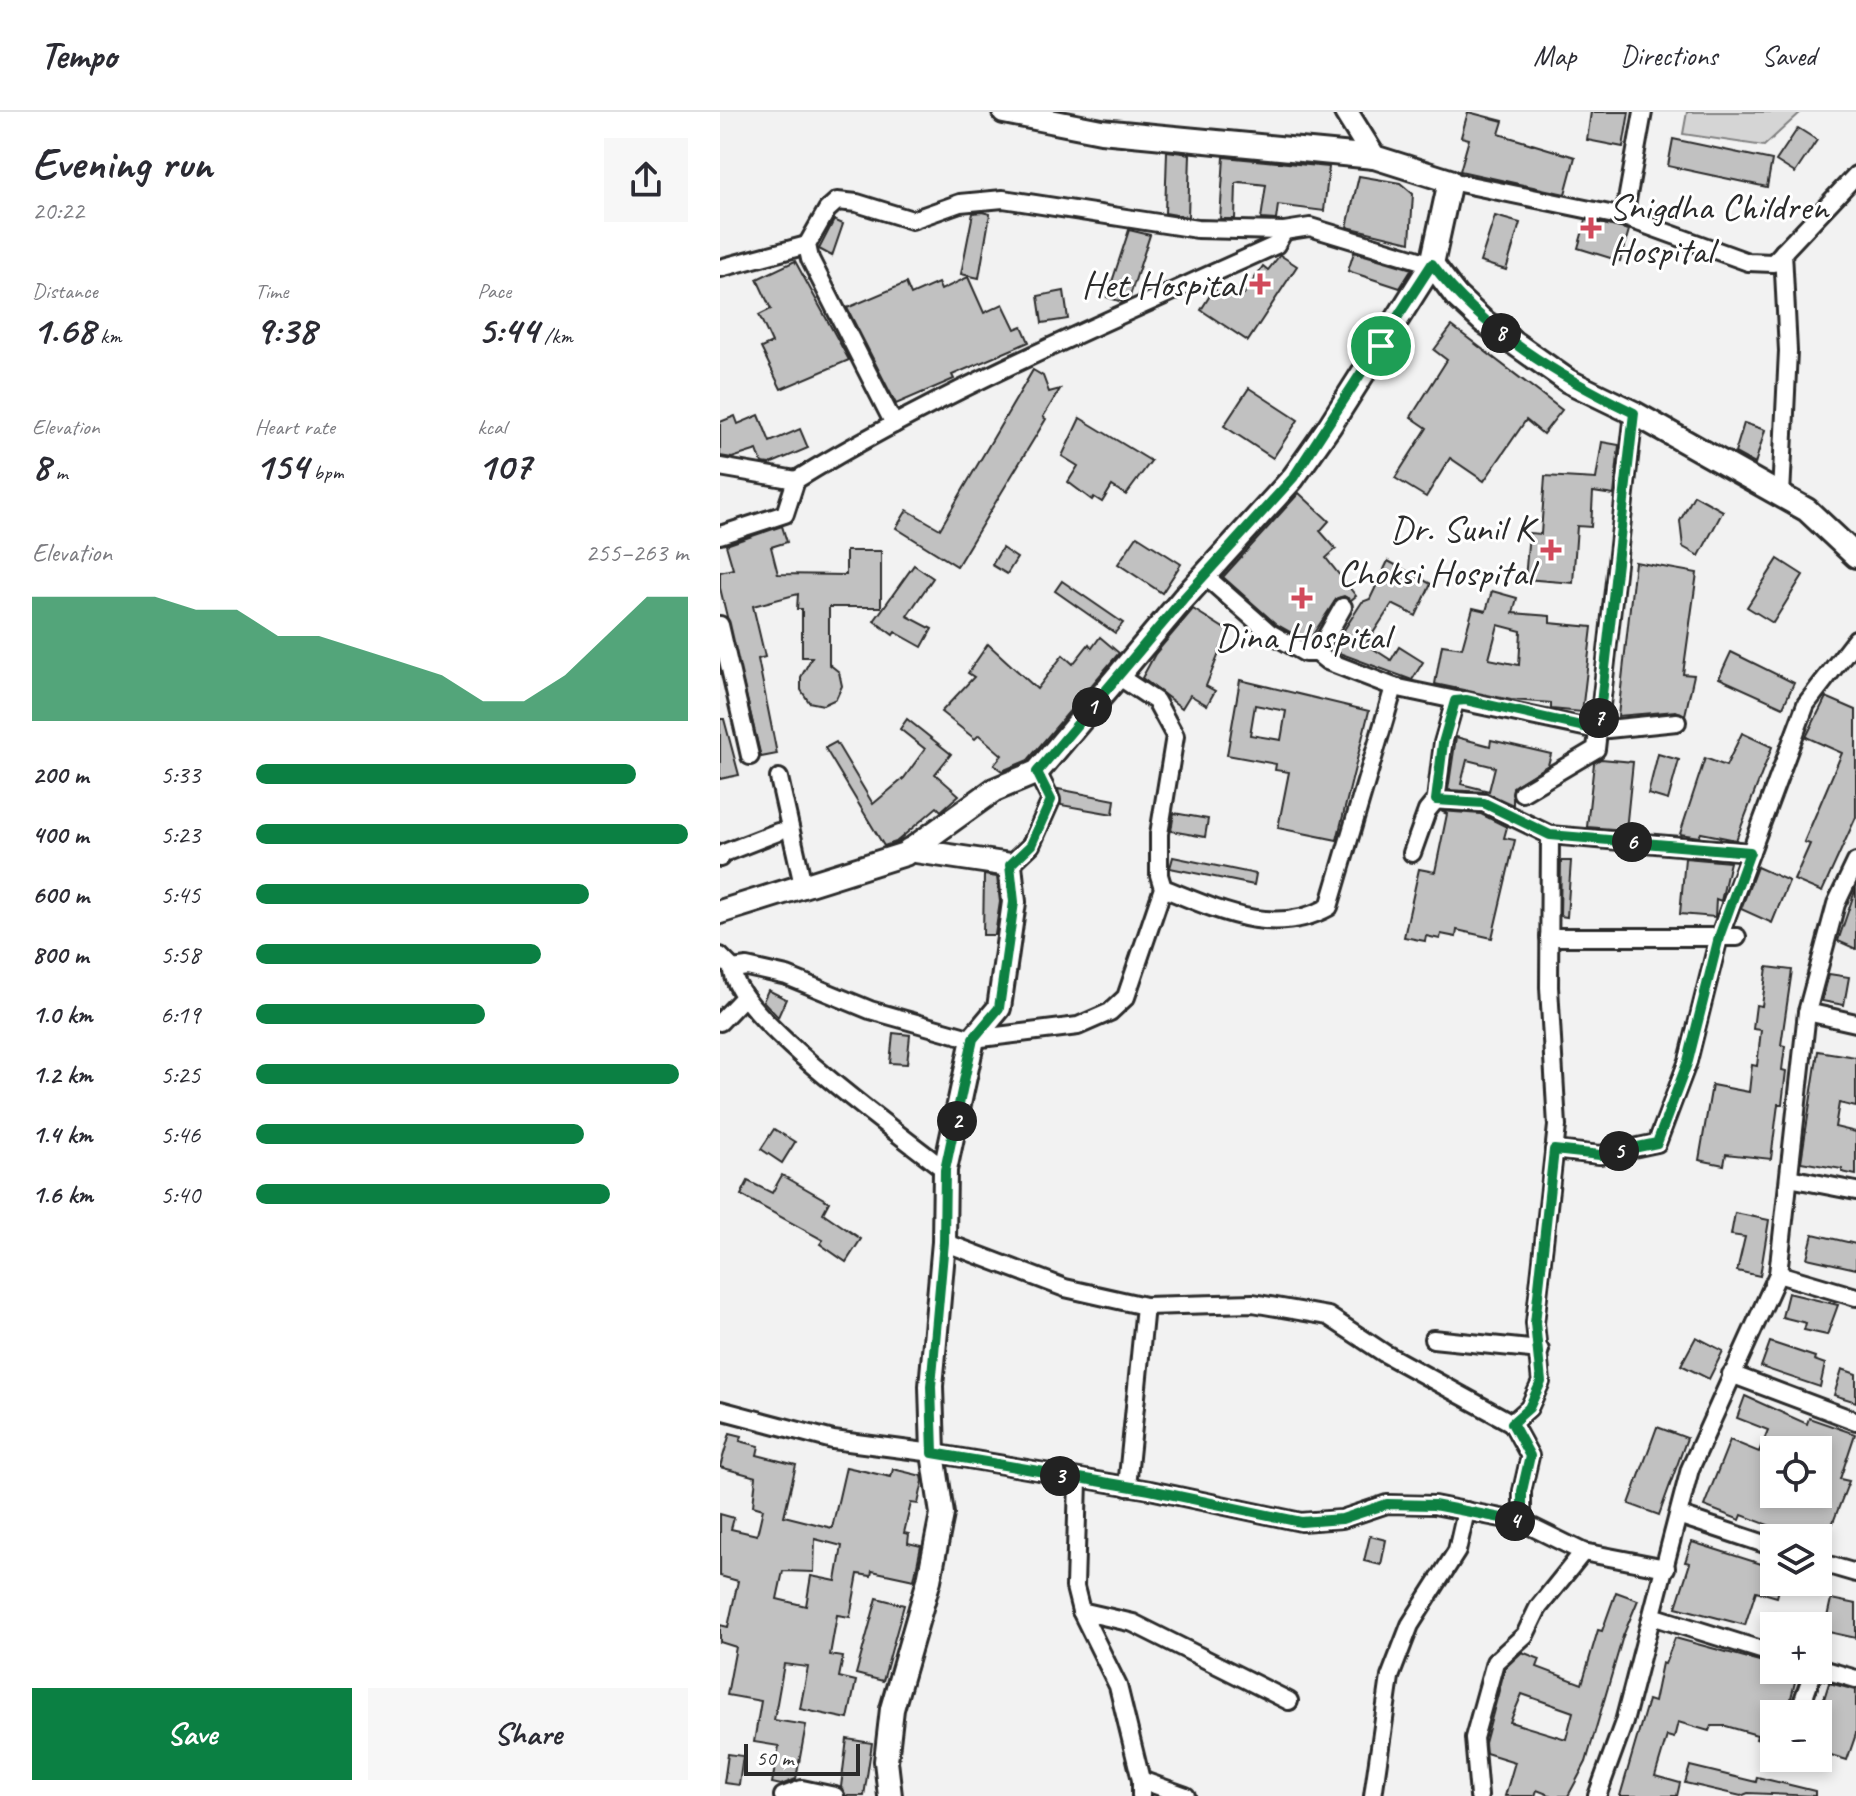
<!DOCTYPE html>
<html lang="en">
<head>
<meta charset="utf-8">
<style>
  body { margin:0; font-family:Caveat,sans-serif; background:#f7f7f7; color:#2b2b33; height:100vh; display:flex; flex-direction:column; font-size:30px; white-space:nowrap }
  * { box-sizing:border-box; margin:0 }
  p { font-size:26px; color:#7c7c81 }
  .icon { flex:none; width:44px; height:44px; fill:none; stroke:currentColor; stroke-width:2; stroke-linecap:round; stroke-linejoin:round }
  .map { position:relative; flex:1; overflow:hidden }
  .side { display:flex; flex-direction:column; background:#fff; width:720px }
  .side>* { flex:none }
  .fabs { position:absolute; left:1040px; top:1324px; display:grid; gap:16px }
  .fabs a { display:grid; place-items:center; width:72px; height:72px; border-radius:0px; background:#fff; box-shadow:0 4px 12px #0003; font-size:40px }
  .scale { position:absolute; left:24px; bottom:20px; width:116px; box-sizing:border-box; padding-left:8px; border:4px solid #2b2b2b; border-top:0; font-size:22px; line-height:28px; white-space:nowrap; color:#2b2b2b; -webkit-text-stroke:6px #fff; paint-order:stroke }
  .pin { position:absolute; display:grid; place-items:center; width:68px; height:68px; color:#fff; margin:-34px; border:4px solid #fff; border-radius:50%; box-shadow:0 2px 8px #0007 }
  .km { position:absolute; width:40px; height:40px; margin:-20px; border-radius:50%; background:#222; color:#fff; font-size:22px; line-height:40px; text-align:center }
  .round { display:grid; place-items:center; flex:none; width:84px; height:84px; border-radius:0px; background:#f7f7f7 }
  .head { display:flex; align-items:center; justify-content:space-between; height:136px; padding:0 32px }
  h1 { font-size:44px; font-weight:700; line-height:60px }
  .metrics { display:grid; grid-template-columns:repeat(3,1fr); gap:12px; height:136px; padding:8px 32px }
  .metrics div { display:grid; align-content:center }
  .metrics b { font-size:40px; font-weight:700 }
  .metrics small { font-size:22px; font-weight:400 }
  .metrics p { font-size:22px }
  .chart { height:224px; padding:16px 32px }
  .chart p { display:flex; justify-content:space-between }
  .chart svg { width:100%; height:144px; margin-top:8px; fill:#0b8043; opacity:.7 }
  .cta { display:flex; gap:16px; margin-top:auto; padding:16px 32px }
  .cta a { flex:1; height:92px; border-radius:0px; background:#0b8043; color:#fff; font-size:32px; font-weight:700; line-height:92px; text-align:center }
  .cta a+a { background:#f7f7f7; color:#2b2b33 }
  ul { padding:0 32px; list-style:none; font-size:26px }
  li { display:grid; grid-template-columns:128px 96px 1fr; align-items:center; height:60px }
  li i { height:20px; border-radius:10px; background:#0b8043 }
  header { display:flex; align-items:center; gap:48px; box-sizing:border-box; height:112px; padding:0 40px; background:#fff; border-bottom:2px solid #e1e1e2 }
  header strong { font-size:38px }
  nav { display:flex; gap:44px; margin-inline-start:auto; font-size:28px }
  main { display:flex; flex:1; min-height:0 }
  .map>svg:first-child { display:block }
  .green { fill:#d5d5d5; stroke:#808080; stroke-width:2 }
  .building { fill:#c1c1c1; stroke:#2b2b2b; stroke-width:2; fill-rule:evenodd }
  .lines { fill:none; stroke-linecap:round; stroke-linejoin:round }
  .street-casing { stroke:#2b2b2b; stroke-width:22 }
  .secondary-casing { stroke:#2b2b2b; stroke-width:28 }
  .street { stroke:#fff; stroke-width:16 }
  .secondary { stroke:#fff; stroke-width:22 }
  .route-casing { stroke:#fff; stroke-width:16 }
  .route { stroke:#0b8043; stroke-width:10 }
  .poi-dot { fill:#d1495b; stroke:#fff; stroke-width:3 }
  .labels { text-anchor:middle; stroke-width:6; stroke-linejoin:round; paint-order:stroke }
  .poi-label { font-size:38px; fill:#2b2b2b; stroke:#fff; text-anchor:end }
</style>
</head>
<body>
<header>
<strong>Tempo</strong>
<nav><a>Map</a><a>Directions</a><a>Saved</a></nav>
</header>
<main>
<section class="side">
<div class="head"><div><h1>Evening run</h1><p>20:22</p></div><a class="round"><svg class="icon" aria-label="share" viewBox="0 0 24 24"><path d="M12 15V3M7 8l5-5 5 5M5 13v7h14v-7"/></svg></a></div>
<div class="metrics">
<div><p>Distance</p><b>1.68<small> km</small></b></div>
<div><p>Time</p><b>9:38</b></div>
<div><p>Pace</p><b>5:44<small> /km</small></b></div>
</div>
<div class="metrics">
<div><p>Elevation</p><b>8<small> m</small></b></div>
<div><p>Heart rate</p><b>154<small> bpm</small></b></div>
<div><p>kcal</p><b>107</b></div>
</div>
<div class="chart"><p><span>Elevation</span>255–263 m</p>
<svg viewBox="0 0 160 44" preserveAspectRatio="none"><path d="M0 44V6L10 6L20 6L30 6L40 10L50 10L60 18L70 18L80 22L90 26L100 30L110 38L120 38L130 30L140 18L150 6L160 6V44z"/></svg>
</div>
<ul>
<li><b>200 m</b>5:33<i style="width:88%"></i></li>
<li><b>400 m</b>5:23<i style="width:100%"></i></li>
<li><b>600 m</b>5:45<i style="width:77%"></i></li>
<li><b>800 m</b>5:58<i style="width:66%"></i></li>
<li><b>1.0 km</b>6:19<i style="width:53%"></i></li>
<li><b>1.2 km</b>5:25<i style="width:98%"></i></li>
<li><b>1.4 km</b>5:46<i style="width:76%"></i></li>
<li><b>1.6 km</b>5:40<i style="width:82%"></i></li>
</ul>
<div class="cta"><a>Save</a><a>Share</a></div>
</section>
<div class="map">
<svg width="1136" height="1684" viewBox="0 0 1136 1684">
  <rect width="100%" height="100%" fill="#f2f2f2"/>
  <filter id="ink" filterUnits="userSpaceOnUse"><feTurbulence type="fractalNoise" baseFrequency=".0125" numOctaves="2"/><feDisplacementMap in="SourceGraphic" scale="16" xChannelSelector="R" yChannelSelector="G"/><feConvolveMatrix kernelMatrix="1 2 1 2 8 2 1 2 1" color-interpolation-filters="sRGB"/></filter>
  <g filter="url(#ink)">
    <path class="green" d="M967,0H1081L1044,34L963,22Z"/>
    <g class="building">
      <path d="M748,0L783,9L779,22L855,45L845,82L740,59L749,27L741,25Z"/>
      <path d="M871,0H909L903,35L867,28Z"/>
      <path d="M1078,16L1097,28L1075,61L1056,49Z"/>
      <path d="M953,27L1052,48L1047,75L948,54Z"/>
      <path d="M447,39L470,42L468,105L445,101Z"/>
      <path d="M504,45L609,55L604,99L558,93L556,108L541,107L546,73L520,70L516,71L515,107H500Z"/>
      <path d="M639,64L680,71L693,82L690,130L627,115Z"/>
      <path d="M262,100L270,102L259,166L241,162L253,101Z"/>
      <path d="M775,104L800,111L786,158L760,150Z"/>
      <path d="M114,108L123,112L112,144L99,137Z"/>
      <path d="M866,108L909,118L900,149L858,136Z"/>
      <path d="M409,118L430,123L409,187L402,190L387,185Z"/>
      <path d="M634,140L692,157L680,176L628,159Z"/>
      <path d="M560,143L577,154L528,229L481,198L494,177L502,182L505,178L511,182L514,176L524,182L543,154L548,158Z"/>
      <path d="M75,149L129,248L61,277L41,236L52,231L39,203L51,197L37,167Z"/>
      <path d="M248,165L264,201L283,192L295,217L302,214L309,230L232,263L234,267L176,292L127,196L186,171L191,183L218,171L221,178Z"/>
      <path d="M344,179L348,207L322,211L318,184Z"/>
      <path d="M732,214L842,298L823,322L806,308L764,369L730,346L706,385L675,366L707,316L691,305L727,248L714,238Z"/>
      <path d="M313,258L323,264L329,280L340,277L323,305L326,307L237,454L176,416L187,398L220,417Z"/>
      <path d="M529,276L578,308L553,346L504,314Z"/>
      <path d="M39,303L50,330L80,317L88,336L50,352L42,351L37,338L12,346L0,344V310L15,304L18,312Z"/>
      <path d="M360,306L431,349L406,383L392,374L382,390L374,385L372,388L348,370L358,354L342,344Z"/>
      <path d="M1024,311L1045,318L1035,352L1015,341Z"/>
      <path d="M882,330L899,333L894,383L873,380L871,415L857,414L853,471L805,467L809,421L821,422L825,364L876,367Z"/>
      <path d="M579,381L609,409L600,419L616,437L606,446L636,484L631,488L624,484L617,486L588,530L556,512L503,465Z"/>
      <path d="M974,383L1003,399L979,444L963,435L960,409Z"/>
      <path d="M62,414L67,430L51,435L58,462L126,463V439H161V495H109V552L119,560L122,574L116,587L103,593L89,590L81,578V565L92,545H82V497H77L78,482L33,494L45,545L38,547L57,642L41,645L0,476V460L13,457L6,433Z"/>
      <path d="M417,424L461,452L442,481L398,452Z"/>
      <path d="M282,436L297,446L287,462L272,453Z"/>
      <path d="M1058,447L1083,463L1053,511L1027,495Z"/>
      <path d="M668,449L711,472L696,504L672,492L646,532L671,548L679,535L703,550L692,568L611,538L642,490L650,487Z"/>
      <path d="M915,450L977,461L963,562L974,563L965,603L956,599L898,604Z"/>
      <path d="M194,453L213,466L187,504L212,517L202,535L175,520L173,523L154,509Z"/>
      <path d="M342,469L403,511L395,521L335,479Z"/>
      <path d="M772,479L797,486L793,501L830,504V511L872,515L862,600L831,597V591L791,588L715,572L722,533L742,536L753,496L766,499ZM778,513L801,519L799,553L769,547Z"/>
      <path d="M473,497L508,519L486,574L495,579L487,593L470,583L462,596L422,566L435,542Z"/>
      <path d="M380,525L399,541L308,648L282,659L274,653L282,643L259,623L255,627L221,600L254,565L248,561L268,532L317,577L343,543L353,552L369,532L372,536Z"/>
      <path d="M1011,540L1074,571L1063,595L999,566Z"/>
      <path d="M520,568L649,599L617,728L558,716L569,660L555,658L556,652L507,643ZM535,593L566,599L561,628L530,623Z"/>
      <path d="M1106,585L1136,598V705L1102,780L1074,768L1090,732L1084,730L1122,641L1086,625Z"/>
      <path d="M0,607H4L19,663L0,667Z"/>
      <path d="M187,607L231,642L215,662L239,683L221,699L217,695L176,730L164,734L105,636L116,630L153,692L184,666L205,637L180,617Z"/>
      <path d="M1022,621L1052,635L1016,728L981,721L979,725L960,722L985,646L1006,654Z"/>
      <path d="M736,625L770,634L771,628L831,642L828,653L793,675V693L765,680L728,678ZM747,648L775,655L769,679L741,672Z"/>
      <path d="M938,642L959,648L948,688L928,682Z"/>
      <path d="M881,647L913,650L906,718L867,715L874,651Z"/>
      <path d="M338,677L395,688L393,702L341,693Z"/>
      <path d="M721,699L761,702L787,715L784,726L795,728L772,826L737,818L736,825L721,822L720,827L706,824L705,829L684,825L699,757L715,760L727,702Z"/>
      <path d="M454,701L488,707L485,725L451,719Z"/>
      <path d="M453,745L536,762L534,773L450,756Z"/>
      <path d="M965,746L1010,750L1001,789L996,787L995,805L960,802Z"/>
      <path d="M841,749H851L847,805L840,804Z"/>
      <path d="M1037,755L1069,769L1052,811L1021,797Z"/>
      <path d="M264,763L277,765L280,790L275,823H263Z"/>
      <path d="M1136,776V837L1118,829Z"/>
      <path d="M1047,855L1072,858L1061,933L1065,934L1062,958L1066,959L1062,992H1058L1051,1047L1006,1042L1004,1053L979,1048L992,973L1029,980L1032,953L1037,954L1041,918L1033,917L1036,893L1042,894Z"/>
      <path d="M1109,862L1129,865L1124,893L1102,889Z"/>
      <path d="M48,878L66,887L58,905L43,889Z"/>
      <path d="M173,921L190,923L187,952L170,951Z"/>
      <path d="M1098,939L1136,945V995L1119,991L1115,1015L1136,1020V1063L1122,1060V1057L1081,1050Z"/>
      <path d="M54,1017L75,1030L62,1051L41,1037Z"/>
      <path d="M62,1063L109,1090L103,1101L141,1127L126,1150L100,1132L103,1128L21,1083L28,1069L52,1081Z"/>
      <path d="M1015,1101L1049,1108L1040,1164L1017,1159L1025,1125L1011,1123Z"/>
      <path d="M1093,1122L1136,1132V1157L1087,1146Z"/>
      <path d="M1068,1181L1118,1193L1107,1223L1084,1218L1086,1211L1062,1205Z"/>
      <path d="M976,1225L1003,1239L989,1267L961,1253Z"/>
      <path d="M1050,1230L1095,1245L1094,1248L1105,1252L1100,1275L1041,1255Z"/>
      <path d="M1122,1257L1136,1262V1290L1114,1283Z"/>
      <path d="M1025,1284L1087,1312L1089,1306L1135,1322L1120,1367L1129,1369L1107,1426H1082L1022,1403L1020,1408L984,1394L1010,1328L1039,1340L1048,1318L1017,1306ZM1071,1329L1098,1338V1382H1054V1338H1067Z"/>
      <path d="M937,1315L967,1326L939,1403L909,1392Z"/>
      <path d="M10,1321L22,1324L20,1329L39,1334L37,1343L76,1353L64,1404L112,1416L126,1355L171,1365L173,1357L202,1364L203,1369L198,1392L191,1391L184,1421L189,1422L188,1431L201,1434L194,1468L152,1459L151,1464L138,1462L130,1505L117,1503L110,1543L123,1545L119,1565L136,1569L128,1607L80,1597L88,1555L64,1552L54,1608L86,1613L76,1667L61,1673L52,1671L59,1634L34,1630L41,1589L7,1583L16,1535L0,1530V1513L8,1515L18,1469L0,1464V1402L14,1406L11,1417L37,1423L43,1397L33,1394L36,1365L0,1355ZM95,1427L122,1434L116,1469L91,1464L86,1494L57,1487L63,1459L94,1460Z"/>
      <path d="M650,1424L666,1428L661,1453L644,1449Z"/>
      <path d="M972,1430L1054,1456V1470H1061L1057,1485L1036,1479L1025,1513L956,1495L970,1451L965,1450Z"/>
      <path d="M896,1480L918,1488L903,1524L866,1650L855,1671L848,1684H832L817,1678L815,1684H785L795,1650L766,1641L765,1631L785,1556L802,1540L820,1547L817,1555L862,1572L878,1518L882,1519ZM802,1582L853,1600L846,1627L790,1610Z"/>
      <path d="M157,1486L184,1493L163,1569L136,1562Z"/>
      <path d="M1111,1487L1136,1492V1526L1104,1519Z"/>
      <path d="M1055,1500L1092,1511V1514H1050Z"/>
      <path d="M955,1526L1054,1553V1558H1078L1067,1602H1054L1052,1632L1036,1627L1037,1623L1006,1614H991L989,1619L958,1610L954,1626L947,1624L935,1664L960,1671L957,1684H900L928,1588L934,1590L942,1551L945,1552Z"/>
      <path d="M1109,1571L1136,1578V1622L1127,1648L1098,1639V1606Z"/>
      <path d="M127,1627L152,1631L144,1684H126L121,1675Z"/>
      <path d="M8,1642L23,1644L19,1673L4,1671Z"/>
      <path d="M970,1654L1036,1670L1037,1665L1095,1679V1684L1028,1681L1021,1684L983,1675L965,1671Z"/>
    </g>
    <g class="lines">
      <g class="street-casing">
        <g id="street">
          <path d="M730,69L904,105L1028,150L1053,151L1136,63"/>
          <path d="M904,105L923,0"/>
          <path d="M0,156L87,133"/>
          <path d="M174,312L90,147L87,133L107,98L117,89L137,91L192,108L240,91L283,87L477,117L564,119L590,115L712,152"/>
          <path d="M0,355L76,368"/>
          <path d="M1061,383L1068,239L1063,140"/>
          <path d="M0,423L65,402L76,368C228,275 393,207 556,133L564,119"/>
          <path d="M484,463L550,521L585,541H597L607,549L674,575L878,618L957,610"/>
          <path d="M0,513L30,644"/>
          <path d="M597,541L623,495"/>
          <path d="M59,666L83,773"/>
          <path d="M802,681L876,637L914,301"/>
          <path d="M716,688L764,691L830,723L1030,740"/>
          <path d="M692,741L707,699L716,688L723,631L735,589"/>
          <path d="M0,746L4,741L58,720"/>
          <path d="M290,753L311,733L331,688L317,660"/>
          <path d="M443,776C496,797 553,826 609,795L674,575"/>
          <path d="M829,825H1017"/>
          <path d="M0,844L13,857C10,901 186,1027 225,1058"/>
          <path d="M13,857L27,855L67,864L150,898L253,927L358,914L390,900L406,885L443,776L439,763V722L455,624L436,589L398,564"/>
          <path d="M1087,900L1136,911"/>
          <path d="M0,910L24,885"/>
          <path d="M834,1038L880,1043L937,1031L968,949L999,825L1086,592L1136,527"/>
          <path d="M1069,1066L1136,1079"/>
          <path d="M224,1130L345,1176L425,1194L533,1191L608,1204L664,1241L792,1311L810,1344L802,1379V1410"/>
          <path d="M1058,1162L1136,1185"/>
          <path d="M713,1227L820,1238"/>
          <path d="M1011,1262L1136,1309"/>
          <path d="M0,1298L113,1328L213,1341L430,1378L581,1410L622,1407L667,1392L714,1393L802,1410L863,1440L946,1456"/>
          <path d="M792,1311L809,1296L821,1270L815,1211L837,1014L829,875L830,723"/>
          <path d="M358,1368L355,1475L361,1499L398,1574L421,1668V1684"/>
          <path d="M407,1375L425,1194"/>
          <path d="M961,1404L1054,1435"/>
          <path d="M1098,1450L1136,1461"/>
          <path d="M361,1499L413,1511L569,1589"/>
          <path d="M932,1504L1054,1542"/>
          <path d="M1098,1556L1136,1567"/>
          <path d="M1078,1602L1094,1558"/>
          <path d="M421,1668L466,1684"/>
          <path d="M63,1684L82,1677L115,1684"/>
          <path d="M653,1684L670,1565L690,1513L737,1439L746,1399"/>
          <path d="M759,1684L754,1626L775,1550L805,1523L818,1496L863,1440"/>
          <path d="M877,1684L904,1610L970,1357L1058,1162L1087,900L1116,792L1136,750"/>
        </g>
      </g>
      <g class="secondary-casing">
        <g id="secondary">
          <path d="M284,0L381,19L654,45"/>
          <path d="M712,152L736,184L763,209L848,269L914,301L1087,398L1136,444"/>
          <path d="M0,800L185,742L274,678L317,660L463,487L573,366L609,315L712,152L730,69L654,45L626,0"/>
          <path d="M170,1684L166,1649L172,1597L209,1468L222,1402L213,1341L211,1274L224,1130L225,1058L253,927L279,896L294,790L290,753L189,738"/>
        </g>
      </g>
      <use href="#street" class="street"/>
      <use href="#secondary" class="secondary"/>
    </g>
  </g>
  <g class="lines" filter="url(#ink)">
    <g class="route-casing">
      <path id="route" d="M712,152C764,220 838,264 914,301L878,618L746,588L735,589L723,631L716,688L764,691L830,723L1030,740L999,825L968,949L937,1031L880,1043L834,1038L815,1211L821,1270L809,1296L792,1311L810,1344L802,1379V1410L714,1393L667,1392L622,1407L581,1410L430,1378L213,1341L211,1274L224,1130L225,1058L253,927L279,896L294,790L290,753L311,733L331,688L317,660L463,487L573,366Z"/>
    </g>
    <use href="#route" class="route"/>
  </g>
  <g class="poi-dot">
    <path d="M867 104h8v8h8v8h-8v8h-8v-8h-8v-8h8z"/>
    <path d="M536 160h8v8h8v8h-8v8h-8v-8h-8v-8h8z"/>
    <path d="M827 426h8v8h8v8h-8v8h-8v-8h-8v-8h8z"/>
    <path d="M578 474h8v8h8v8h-8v8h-8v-8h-8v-8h8z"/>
  </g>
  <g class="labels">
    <g class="poi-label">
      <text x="889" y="107" text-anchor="start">Snigdha Children<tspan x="889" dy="44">Hospital</tspan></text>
      <text x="522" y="185">Het Hospital</text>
      <text x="813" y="429">Dr. Sunil K<tspan x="813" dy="44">Choksi Hospital</tspan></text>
      <text x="582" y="537" text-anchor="middle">Dina Hospital</text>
    </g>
  </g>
</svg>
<div class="fabs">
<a><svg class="icon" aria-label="locate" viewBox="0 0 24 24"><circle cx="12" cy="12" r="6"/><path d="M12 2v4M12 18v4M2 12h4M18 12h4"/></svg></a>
<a><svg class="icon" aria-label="layers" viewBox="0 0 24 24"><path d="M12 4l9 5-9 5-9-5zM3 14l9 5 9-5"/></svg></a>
<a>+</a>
<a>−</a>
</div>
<div class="scale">50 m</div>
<div class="pin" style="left:661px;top:234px;background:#1e9e55"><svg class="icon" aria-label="arrive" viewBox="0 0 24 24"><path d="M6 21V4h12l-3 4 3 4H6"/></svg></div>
<b class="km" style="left:372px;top:595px">1</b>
<b class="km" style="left:237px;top:1009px">2</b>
<b class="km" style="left:340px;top:1364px">3</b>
<b class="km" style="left:795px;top:1409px">4</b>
<b class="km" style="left:899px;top:1039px">5</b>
<b class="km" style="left:912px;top:730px">6</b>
<b class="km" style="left:879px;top:606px">7</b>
<b class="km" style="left:781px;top:221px">8</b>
</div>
</main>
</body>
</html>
